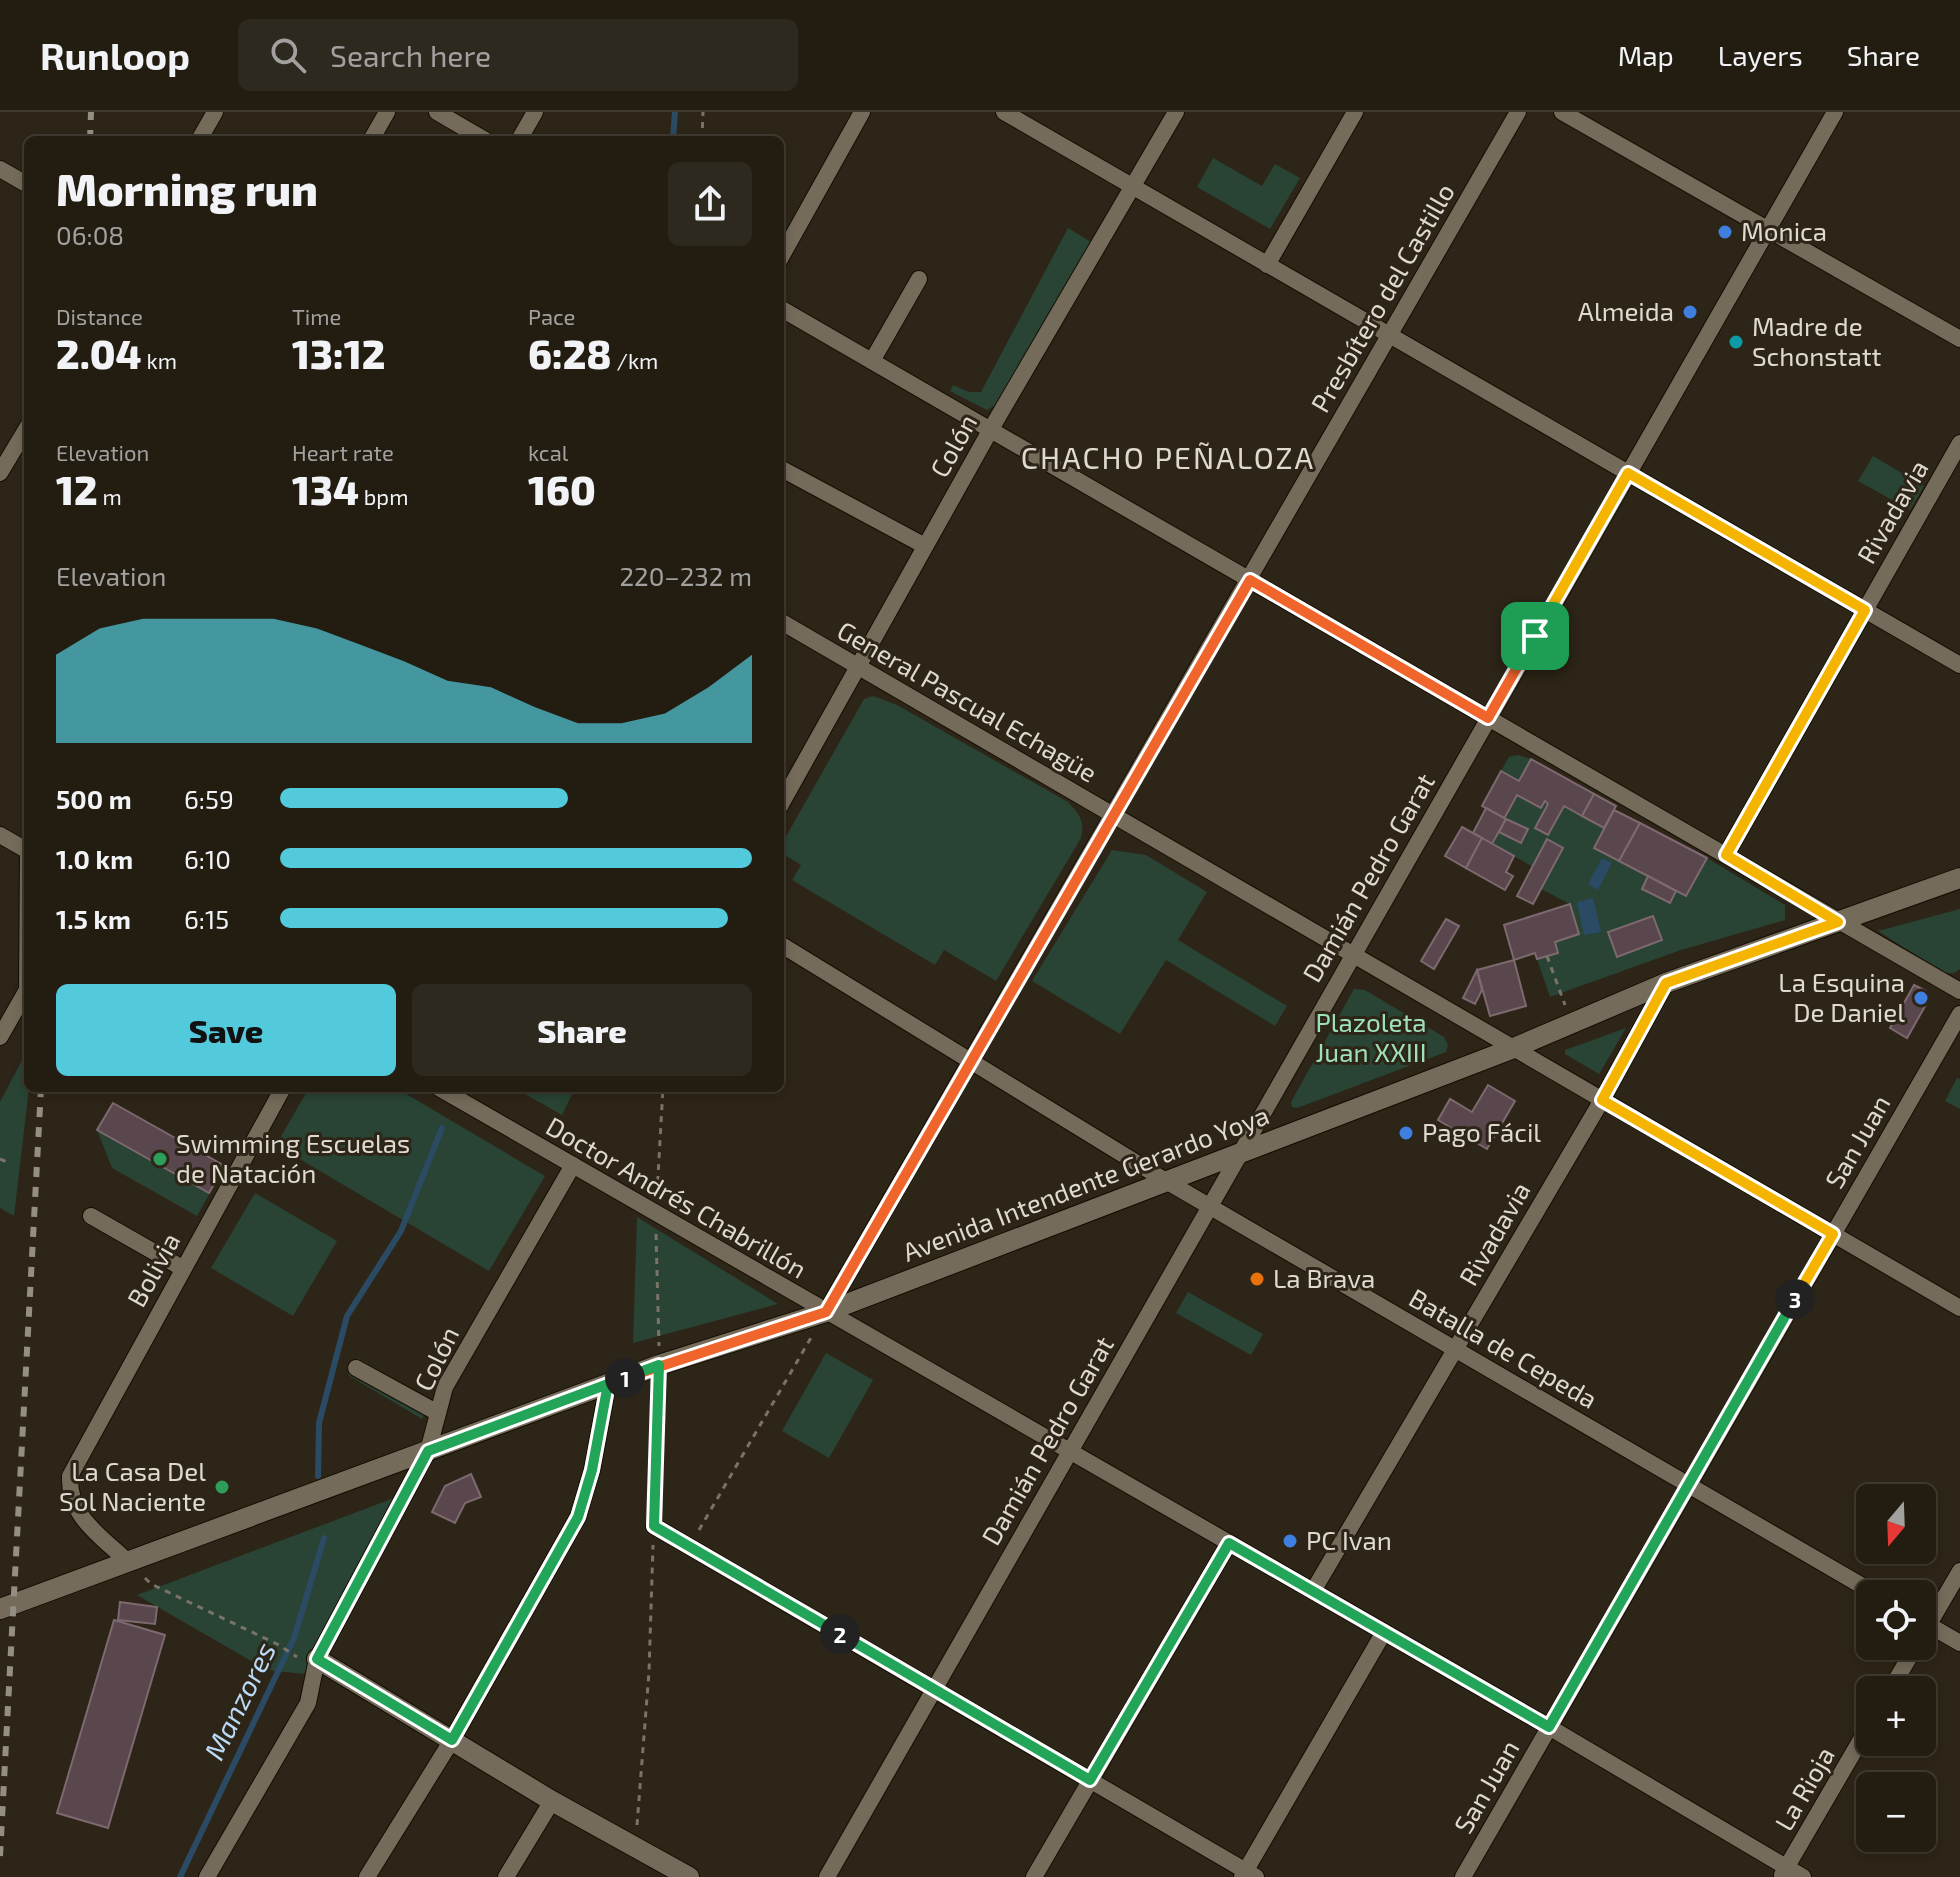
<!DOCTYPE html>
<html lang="en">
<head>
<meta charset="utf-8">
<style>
  body { margin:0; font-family:"Exo 2",sans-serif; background:#2e291f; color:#f1f3f6; height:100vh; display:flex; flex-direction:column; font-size:30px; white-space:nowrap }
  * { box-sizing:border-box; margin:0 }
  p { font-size:26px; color:#a2a19f }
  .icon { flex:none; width:44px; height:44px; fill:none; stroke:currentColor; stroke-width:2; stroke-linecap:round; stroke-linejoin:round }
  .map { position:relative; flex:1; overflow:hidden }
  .panel { position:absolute; left:24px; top:24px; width:760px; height:956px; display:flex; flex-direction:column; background:#221c11; border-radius:12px; box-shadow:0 4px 12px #0003,0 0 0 2px #3f3a31 }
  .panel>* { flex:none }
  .needle { width:52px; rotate:199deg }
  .controls { position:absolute; left:1856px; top:1372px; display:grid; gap:16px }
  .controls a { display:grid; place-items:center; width:80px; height:80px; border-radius:12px; background:#221c11; box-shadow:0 4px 12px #0003,0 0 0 2px #3f3a31; font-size:40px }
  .pin { position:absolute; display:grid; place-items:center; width:68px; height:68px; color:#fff; margin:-34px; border-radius:16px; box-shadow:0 4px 12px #0006 }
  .km { position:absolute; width:40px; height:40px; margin:-20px; border-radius:50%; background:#222; color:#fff; font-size:22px; line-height:40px; text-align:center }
  .round { display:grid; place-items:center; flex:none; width:84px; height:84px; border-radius:12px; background:#2e291f }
  .summary { display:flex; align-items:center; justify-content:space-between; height:136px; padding:0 32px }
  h1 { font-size:44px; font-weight:800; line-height:60px }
  .metrics { display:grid; grid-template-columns:repeat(3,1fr); gap:12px; height:136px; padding:8px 32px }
  .metrics div { display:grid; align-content:center }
  .metrics b { font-size:40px; font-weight:800 }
  .metrics small { font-size:22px; font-weight:400 }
  .metrics p { font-size:22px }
  .chart { height:224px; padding:16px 32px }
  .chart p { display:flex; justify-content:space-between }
  .chart svg { width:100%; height:144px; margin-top:8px; fill:#53cadc; opacity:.7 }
  .primary-button { display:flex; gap:16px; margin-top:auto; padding:16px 32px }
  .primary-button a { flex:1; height:92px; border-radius:12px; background:#53cadc; color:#111; font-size:32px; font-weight:800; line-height:92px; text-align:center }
  .primary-button a+a { background:#2e291f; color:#f1f3f6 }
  ul { padding:0 32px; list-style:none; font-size:26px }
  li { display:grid; grid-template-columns:128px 96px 1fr; align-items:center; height:60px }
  li i { height:20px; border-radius:10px; background:#53cadc }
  header { display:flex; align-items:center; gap:48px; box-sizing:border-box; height:112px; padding:0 40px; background:#221c11; border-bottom:2px solid #3f3a31 }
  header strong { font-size:38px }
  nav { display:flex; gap:44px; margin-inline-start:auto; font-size:28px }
  .search { width:560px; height:72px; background:#2e291f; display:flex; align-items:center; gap:20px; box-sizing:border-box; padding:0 28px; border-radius:12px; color:#a2a19f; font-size:30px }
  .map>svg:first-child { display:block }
  .green { fill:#294435; fill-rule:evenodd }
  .water { fill:#2b4b65 }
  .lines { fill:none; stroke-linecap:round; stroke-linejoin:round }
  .stream { stroke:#2b4b65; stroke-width:6 }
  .building { fill:#5a474d; stroke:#7d696f; stroke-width:2 }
  .street-casing { stroke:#150e03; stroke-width:18 }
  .secondary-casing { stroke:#150e03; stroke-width:22 }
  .path { stroke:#7a7367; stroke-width:3; stroke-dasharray:6 6; stroke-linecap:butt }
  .street { stroke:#746b5a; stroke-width:16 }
  .secondary { stroke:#746b5a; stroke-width:20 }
  .rail { stroke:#958e83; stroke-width:6; stroke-dasharray:10 10; stroke-linecap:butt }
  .split-1-casing { stroke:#fff; stroke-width:16 }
  .split-2-casing { stroke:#fff; stroke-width:16 }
  .split-3-casing { stroke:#fff; stroke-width:16 }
  .split-4-casing { stroke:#fff; stroke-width:16 }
  .split-1 { stroke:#f0652b; stroke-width:10 }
  .split-2 { stroke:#22a559; stroke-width:10 }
  .split-3 { stroke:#22a559; stroke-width:10 }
  .split-4 { stroke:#f5b400; stroke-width:10 }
  .shop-dot { fill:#3f7fe0; stroke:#2d2517; stroke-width:3 }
  .culture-dot { fill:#0f9aa8; stroke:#2d2517; stroke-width:3 }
  .leisure-dot { fill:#2e9e5b; stroke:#2d2517; stroke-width:3 }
  .food-dot { fill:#e8710a; stroke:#2d2517; stroke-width:3 }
  .labels { text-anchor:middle; stroke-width:6; stroke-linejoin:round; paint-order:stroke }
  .poi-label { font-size:26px; fill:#dfd9d0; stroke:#2d2517; text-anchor:start }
  .street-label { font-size:26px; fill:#dfd9d0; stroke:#2d2517 }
  .park-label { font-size:26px; fill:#9ee1b9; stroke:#2d2517 }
  .water-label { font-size:28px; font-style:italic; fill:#badaf7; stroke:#2d2517 }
  .quarter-label { font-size:30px; letter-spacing:2px; fill:#dfd9d0; stroke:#2d2517 }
</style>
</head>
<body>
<header>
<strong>Runloop</strong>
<div class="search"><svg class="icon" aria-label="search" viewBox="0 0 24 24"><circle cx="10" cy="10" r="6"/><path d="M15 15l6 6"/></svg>Search here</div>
<nav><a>Map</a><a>Layers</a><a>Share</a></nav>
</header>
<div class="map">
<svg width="1960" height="1765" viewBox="0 0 1960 1765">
  <rect width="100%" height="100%" fill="#2d2517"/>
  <g class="green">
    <path d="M1213,46L1262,74L1275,52L1300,66L1270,117L1197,75Z"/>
    <path d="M1068,116L1091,130L995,293L987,298L950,279L953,273L969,280H981Z"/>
    <path d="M1873,344L1924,374L1910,398L1858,369Z"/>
    <path d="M873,584L897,593L1068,690C1080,703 1085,709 1081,726L996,869L944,838L935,853L792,768L801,753L780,740V735L864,587Z"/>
    <path d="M1518,643L1531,647L1519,669L1501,659L1509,645Z"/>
    <path d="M1517,683L1548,692L1535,716L1547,723L1564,694L1604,716L1594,736L1648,764L1642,777L1669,791L1676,779L1687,784L1707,746L1785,793V808L1681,838L1550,885L1537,847L1558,841L1555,830L1579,822L1570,792L1541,777L1563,736L1547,727L1533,755L1493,732L1499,720L1521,731L1527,717L1506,707ZM1653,804L1662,828L1618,844Z"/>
    <path d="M1112,738L1146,743L1207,780L1178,828L1287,894L1275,914L1166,848L1120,922L1032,869Z"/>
    <path d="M1960,797V857L1954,861H1944L1878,819Z"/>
    <path d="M1354,877L1365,878L1444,925L1448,933L1446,940L1297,996L1292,995L1291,990Z"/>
    <path d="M1626,916L1599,962L1565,942V938Z"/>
    <path d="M28,937L29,976L14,1104L0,1096V990Z"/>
    <path d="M1957,966L1960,967V997L1945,989Z"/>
    <path d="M309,976H396L545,1064L489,1159L276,1033Z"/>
    <path d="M514,976H575L562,1003Z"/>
    <path d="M113,991L225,1054L197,1104L112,1056L97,1018Z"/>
    <path d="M255,1081L337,1129L293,1204L211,1156Z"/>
    <path d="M637,1105L778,1192L633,1231Z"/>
    <path d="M1188,1180L1263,1222L1251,1243L1176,1201Z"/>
    <path d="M826,1241L873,1268L829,1346L782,1319Z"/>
    <path d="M358,1246L432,1289L422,1307L348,1263Z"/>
    <path d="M402,1383L304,1562L267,1558L137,1483Z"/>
  </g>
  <g class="water">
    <path d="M1602,746L1612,751L1598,778L1588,772Z"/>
    <path d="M1593,786L1601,820L1584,823L1577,790Z"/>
  </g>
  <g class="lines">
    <g class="stream">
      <path d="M673,28L675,0"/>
      <path d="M318,1364L319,1311L347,1204L401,1119L442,1016"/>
      <path d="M180,1765L294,1526L324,1426"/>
    </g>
  </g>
  <g class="building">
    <path d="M1531,647L1594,682L1582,704L1564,694L1548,723L1535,716L1548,692L1545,689L1541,696L1517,683L1504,707L1482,694L1501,659L1519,669Z"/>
    <path d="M1594,682L1616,694L1604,716L1582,704Z"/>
    <path d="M1486,696L1506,707L1492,732L1473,721Z"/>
    <path d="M1614,698L1640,711L1619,749L1594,736Z"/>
    <path d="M1506,707L1528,717L1521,731L1499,720Z"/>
    <path d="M1640,711L1707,746L1686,784L1619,749Z"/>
    <path d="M1462,715L1482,726L1466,756L1445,744Z"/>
    <path d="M1482,726L1514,744L1506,760L1513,764L1505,778L1466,756Z"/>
    <path d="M1547,727L1563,736L1533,792L1517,784Z"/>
    <path d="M1648,764L1676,779L1670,791L1642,777Z"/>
    <path d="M1570,792L1579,822L1555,830L1558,841L1537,847L1535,841L1514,848L1504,813Z"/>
    <path d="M1653,804L1662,828L1617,845L1608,820Z"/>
    <path d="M1446,807L1459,814L1434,857L1421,849Z"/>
    <path d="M1514,848L1526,894L1490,904L1477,858Z"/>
    <path d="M1477,858L1482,878L1475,892L1463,886Z"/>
    <path d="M1914,873L1926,879L1928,889L1907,926L1890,916Z"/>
    <path d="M1488,973L1515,989L1487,1037L1438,1008L1450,987L1472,1000Z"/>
    <path d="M113,991L225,1054L209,1081L97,1018Z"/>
    <path d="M471,1362L481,1385L465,1391L455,1411L432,1400L445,1374Z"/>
    <path d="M120,1490L157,1495L155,1512L118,1508Z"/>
    <path d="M114,1508L165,1523L108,1716L57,1701Z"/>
  </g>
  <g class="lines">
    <g class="street-casing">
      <g id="street">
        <path d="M437,0L485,28"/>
        <path d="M1004,0L1960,553"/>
        <path d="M1562,0L1960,227"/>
        <path d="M199,28L215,0"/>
        <path d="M371,28L387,0"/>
        <path d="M519,28L535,0"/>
        <path d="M0,57L28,73"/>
        <path d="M780,147L862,0"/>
        <path d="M1267,153L1355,0"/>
        <path d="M780,196L1960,879"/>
        <path d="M872,249L919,167"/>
        <path d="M780,356L925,434"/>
        <path d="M0,361L28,314"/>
        <path d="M780,509L1960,1196"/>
        <path d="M780,694L991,317L1176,0"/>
        <path d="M0,723L28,739"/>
        <path d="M1726,743L1960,331"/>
        <path d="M780,832L1166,1069L1876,1482"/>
        <path d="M27,878L28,744"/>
        <path d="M0,925L28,876"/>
        <path d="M439,976L1549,1615L1803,1765"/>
        <path d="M91,1104L182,1156"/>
        <path d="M826,1200L1518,0"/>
        <path d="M356,1256L438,1301"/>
        <path d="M654,1414L1256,1765"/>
        <path d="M128,1450C101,1424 68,1405 70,1364L283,976"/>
        <path d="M1313,1479L1602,988L1666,871"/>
        <path d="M1922,1509L1960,1531"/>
        <path d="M1922,1524L1960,1459"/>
        <path d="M1890,1578L1916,1534"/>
        <path d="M1782,1763L1870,1612"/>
        <path d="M207,1765L308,1591L317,1547L428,1339L445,1275L573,1053"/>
        <path d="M367,1765L452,1628L578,1405L592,1358L608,1272"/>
        <path d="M506,1765L552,1689"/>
        <path d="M827,1765L1835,0"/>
        <path d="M1034,1765L1229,1431"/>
        <path d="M1242,1765L1384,1520"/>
        <path d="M1463,1765L1960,902"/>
      </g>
    </g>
    <g class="secondary-casing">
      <g id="secondary">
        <path d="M0,1497L659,1253L826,1200L1514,936L1666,871L1960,766"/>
        <path d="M317,1547L552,1689L689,1765"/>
      </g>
    </g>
    <g class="path">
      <path d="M702,28L703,0"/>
      <path d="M1547,844L1565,893"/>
      <path d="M0,1047L7,1050"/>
      <path d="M657,1082L663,976"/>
      <path d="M656,1122L659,1234"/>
      <path d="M654,1398L658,1274"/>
      <path d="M699,1418L812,1224"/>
      <path d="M145,1466L151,1472L277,1532L297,1545"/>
      <path d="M637,1713L649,1560L653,1433"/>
    </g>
    <use href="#street" class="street"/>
    <use href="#secondary" class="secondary"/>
    <g class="rail">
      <path d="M90,28L91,0"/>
      <path d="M0,1744L41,976"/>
    </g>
  </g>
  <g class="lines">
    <g class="split-1-casing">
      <path id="split-1" d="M625,1266L826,1200L1250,468L1488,606L1535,524"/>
    </g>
    <g class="split-2-casing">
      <path id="split-2" d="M625,1266L608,1272L428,1339L317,1547L452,1628L578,1405L592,1358L608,1272L659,1253L654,1414L840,1522"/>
    </g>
    <g class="split-3-casing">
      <path id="split-3" d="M840,1522L1090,1668L1229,1431L1549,1615L1795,1187"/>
    </g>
    <g class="split-4-casing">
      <path id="split-4" d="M1535,524L1628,361L1865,498L1726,743L1838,810L1666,871L1602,988L1833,1122L1795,1187"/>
    </g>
    <use href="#split-1" class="split-1"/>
    <use href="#split-2" class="split-2"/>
    <use href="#split-3" class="split-3"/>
    <use href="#split-4" class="split-4"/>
  </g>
  <g class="shop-dot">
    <circle cx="1725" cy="120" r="8"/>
    <circle cx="1690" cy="200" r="8"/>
    <circle cx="1921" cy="886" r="8"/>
    <circle cx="1406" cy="1021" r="8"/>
    <circle cx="1290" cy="1429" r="8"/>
  </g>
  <circle class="culture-dot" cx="1736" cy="230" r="8"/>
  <g class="leisure-dot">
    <circle cx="160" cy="1047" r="8"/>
    <circle cx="222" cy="1375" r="8"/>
  </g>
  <circle class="food-dot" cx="1257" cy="1167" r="8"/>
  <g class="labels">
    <g class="poi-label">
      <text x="1741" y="129">Monica</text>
      <text x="1674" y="209" text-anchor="end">Almeida</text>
      <text x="1752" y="224">Madre de<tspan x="1752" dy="30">Schonstatt</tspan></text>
      <text x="1905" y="880" text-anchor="end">La Esquina<tspan x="1905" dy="30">De Daniel</tspan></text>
      <text x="1422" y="1030">Pago Fácil</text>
      <text x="176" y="1041">Swimming Escuelas<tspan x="176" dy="30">de Natación</tspan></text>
      <text x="1273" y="1176">La Brava</text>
      <text x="206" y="1369" text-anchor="end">La Casa Del<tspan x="206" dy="30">Sol Naciente</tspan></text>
      <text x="1306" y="1438">PC Ivan</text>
    </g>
    <g class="street-label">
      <text transform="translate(1383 186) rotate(-60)" y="9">Presbítero del Castillo</text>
      <text transform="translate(954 334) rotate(-61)" y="9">Colón</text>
      <text transform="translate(1893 400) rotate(-60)" y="9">Rivadavia</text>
      <text transform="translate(967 590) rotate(30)" y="9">General Pascual Echagüe</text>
      <text transform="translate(1369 766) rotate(-60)" y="9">Damián Pedro Garat</text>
      <text transform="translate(1858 1030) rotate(-60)" y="9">San Juan</text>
      <text transform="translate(1086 1072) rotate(-21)" y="9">Avenida Intendente Gerardo Yoya</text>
      <text transform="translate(676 1086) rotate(30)" y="9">Doctor Andrés Chabrillón</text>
      <text transform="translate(1495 1122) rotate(-60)" y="9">Rivadavia</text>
      <text transform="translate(154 1158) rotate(-61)" y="9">Bolivia</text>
      <text transform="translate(1503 1237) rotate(30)" y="9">Batalla de Cepeda</text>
      <text transform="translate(437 1247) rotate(-64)" y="9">Colón</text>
      <text transform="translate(1048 1329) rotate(-60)" y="9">Damián Pedro Garat</text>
      <text transform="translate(1487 1675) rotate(-60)" y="9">San Juan</text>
      <text transform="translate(1805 1677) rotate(-60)" y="9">La Rioja</text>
    </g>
    <g class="park-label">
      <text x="1371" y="920">Plazoleta<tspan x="1371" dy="30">Juan XXIII</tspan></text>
    </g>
    <g class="water-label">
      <text transform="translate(240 1589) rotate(-64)" y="10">Manzores</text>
    </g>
    <g class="quarter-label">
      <text x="1168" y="357">CHACHO PEÑALOZA</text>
    </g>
  </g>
</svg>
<div class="controls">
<a><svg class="needle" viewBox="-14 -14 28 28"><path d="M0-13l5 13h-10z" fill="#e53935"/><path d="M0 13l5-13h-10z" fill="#a2a19f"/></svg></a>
<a><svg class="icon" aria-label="locate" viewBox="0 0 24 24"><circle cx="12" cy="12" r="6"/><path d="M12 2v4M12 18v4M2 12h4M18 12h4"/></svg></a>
<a>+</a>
<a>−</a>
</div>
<div class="pin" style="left:1535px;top:524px;background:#1e9e55"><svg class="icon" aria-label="arrive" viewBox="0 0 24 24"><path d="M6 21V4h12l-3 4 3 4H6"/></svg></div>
<b class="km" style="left:625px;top:1266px">1</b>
<b class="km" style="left:840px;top:1522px">2</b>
<b class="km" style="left:1795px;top:1187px">3</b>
<section class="panel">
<div class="summary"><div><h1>Morning run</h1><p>06:08</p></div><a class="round"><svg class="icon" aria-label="share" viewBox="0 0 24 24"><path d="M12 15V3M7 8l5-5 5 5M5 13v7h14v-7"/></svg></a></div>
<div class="metrics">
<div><p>Distance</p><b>2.04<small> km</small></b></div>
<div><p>Time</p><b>13:12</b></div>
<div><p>Pace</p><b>6:28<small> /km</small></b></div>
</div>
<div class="metrics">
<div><p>Elevation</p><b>12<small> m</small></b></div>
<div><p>Heart rate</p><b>134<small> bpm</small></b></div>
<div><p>kcal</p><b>160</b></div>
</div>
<div class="chart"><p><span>Elevation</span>220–232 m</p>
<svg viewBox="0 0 160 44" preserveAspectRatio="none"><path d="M0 44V17L10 9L20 6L30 6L40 6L50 6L60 9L70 14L80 19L90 25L100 27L110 33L120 38L130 38L140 35L150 27L160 17V44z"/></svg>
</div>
<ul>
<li><b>500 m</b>6:59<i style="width:61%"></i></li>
<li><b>1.0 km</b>6:10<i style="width:100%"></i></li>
<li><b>1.5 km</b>6:15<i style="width:95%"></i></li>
</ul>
<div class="primary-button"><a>Save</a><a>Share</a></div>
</section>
</div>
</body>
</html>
